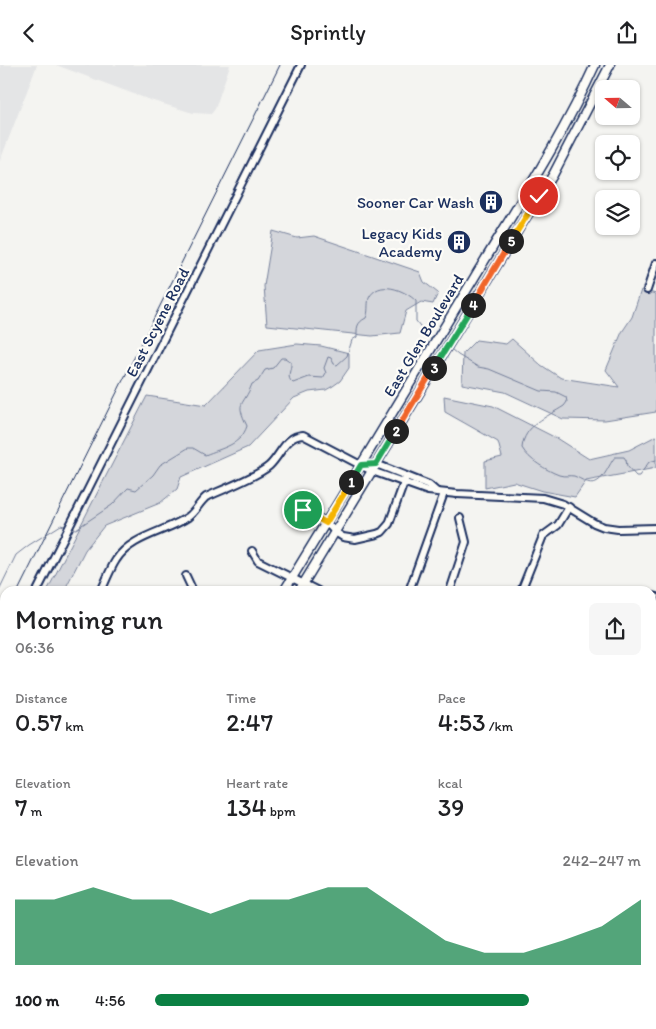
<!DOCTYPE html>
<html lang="en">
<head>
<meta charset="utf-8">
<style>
  body { margin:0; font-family:Itim,sans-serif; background:#f6f6f6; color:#202124; height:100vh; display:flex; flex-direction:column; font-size:19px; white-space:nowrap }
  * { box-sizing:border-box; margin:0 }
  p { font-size:16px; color:#757577 }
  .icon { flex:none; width:28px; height:28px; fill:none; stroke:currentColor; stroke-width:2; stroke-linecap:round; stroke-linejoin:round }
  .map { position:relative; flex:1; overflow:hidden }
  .sheet { position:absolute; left:0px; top:521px; width:656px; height:444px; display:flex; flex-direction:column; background:#fff; border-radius:15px 15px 0 0; box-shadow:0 1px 4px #0004 }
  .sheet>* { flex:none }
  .needle { width:32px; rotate:290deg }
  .controls { position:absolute; left:595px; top:15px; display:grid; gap:10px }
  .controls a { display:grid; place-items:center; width:45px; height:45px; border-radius:8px; background:#fff; box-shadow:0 1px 4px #0004; font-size:25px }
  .pin { position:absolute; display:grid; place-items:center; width:42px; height:42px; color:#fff; margin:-21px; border:2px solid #fff; border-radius:50%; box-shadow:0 1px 5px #0007 }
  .km { position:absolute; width:25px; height:25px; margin:-12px; border-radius:50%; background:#222; color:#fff; font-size:14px; line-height:25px; text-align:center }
  .round { display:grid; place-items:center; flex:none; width:52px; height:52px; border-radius:8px; background:#f6f6f6 }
  .summary { display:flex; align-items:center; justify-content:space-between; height:85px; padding:0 15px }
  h1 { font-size:28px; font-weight:600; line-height:38px }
  .figures { display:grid; grid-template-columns:repeat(3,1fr); gap:8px; height:85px; padding:5px 15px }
  .figures div { display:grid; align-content:center }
  .figures b { font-size:25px; font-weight:600 }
  .figures small { font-size:14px; font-weight:400 }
  .figures p { font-size:14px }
  .chart { height:140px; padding:10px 15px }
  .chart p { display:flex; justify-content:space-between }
  .chart svg { width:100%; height:90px; margin-top:5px; fill:#0b8043; opacity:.7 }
  ul { padding:0 15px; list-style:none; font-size:16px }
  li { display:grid; grid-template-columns:80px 60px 1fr; align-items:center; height:38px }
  li i { height:12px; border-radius:6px; background:#0b8043 }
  header { display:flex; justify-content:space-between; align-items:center; height:65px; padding:0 15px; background:#fff; font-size:22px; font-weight:600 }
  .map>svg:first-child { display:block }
  .built { fill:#e4e5e6 }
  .green { fill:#d4d6db; stroke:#78829c }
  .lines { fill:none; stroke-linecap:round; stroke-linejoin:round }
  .stream { stroke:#717c98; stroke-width:1 }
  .minor-casing { stroke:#1b2f5e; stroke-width:10 }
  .major-casing { stroke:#1b2f5e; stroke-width:11 }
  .minor { stroke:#fdfcf7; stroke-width:6 }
  .major { stroke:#fdfcf7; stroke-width:8 }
  .rail { stroke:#1b2f5e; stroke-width:1 }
  .split-1-casing { stroke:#fff; stroke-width:10 }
  .split-2-casing { stroke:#fff; stroke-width:10 }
  .split-3-casing { stroke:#fff; stroke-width:10 }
  .split-4-casing { stroke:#fff; stroke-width:10 }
  .split-5-casing { stroke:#fff; stroke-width:10 }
  .split-6-casing { stroke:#fff; stroke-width:10 }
  .split-1 { stroke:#f5b400; stroke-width:6 }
  .split-2 { stroke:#22a559; stroke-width:6 }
  .split-3 { stroke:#f0652b; stroke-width:6 }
  .split-4 { stroke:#22a559; stroke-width:6 }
  .split-5 { stroke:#f0652b; stroke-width:6 }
  .split-6 { stroke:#f5b400; stroke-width:6 }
  .labels { text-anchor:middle; stroke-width:4.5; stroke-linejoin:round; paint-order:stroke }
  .poi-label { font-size:16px; fill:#1b2f5e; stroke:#fdfcf7; text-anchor:end }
  .street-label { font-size:16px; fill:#1b2f5e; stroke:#fdfcf7 }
</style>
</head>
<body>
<header><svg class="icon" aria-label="back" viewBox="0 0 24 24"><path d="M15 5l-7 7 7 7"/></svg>Sprintly<svg class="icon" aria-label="share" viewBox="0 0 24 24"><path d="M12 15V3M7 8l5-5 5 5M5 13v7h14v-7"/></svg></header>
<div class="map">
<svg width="656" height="964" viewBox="0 0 656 964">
  <rect width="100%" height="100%" fill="#f4f4f1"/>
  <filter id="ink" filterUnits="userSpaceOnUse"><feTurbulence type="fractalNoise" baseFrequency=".02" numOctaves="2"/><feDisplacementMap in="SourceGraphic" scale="10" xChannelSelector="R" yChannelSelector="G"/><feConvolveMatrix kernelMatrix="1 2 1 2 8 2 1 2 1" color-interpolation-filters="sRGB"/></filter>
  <g filter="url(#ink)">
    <g class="built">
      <path d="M0,0H37L0,96Z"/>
      <path d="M56,0H230L215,44L211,49L193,48L150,35Z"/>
    </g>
    <g class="green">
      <path d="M273,166L297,173L314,171L420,207L424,217L438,228L433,239L421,237L406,246L400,268L372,271L267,260L264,221Z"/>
      <path d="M641,225L656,229V347L605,355L563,354L505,327L462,319L463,288L476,275L506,279L512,274L541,300L561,313L619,322L606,305L622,267L632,252Z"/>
      <path d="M297,279L321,281L349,288V303L340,316L333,321L326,325L309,327L294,333L248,382L181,412L177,424L160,438L104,461L85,485L64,526H47L147,331L206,340L259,285Z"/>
      <path d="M444,331L493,341L556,373L589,394L629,385L656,371V403L586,416L575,432L542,426L514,417L485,423V396L502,392L498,377L445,347Z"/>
      <path d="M0,628L5,633V892L0,887Z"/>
      <path d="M73,960H153L157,964H74Z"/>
    </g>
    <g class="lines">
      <g class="stream">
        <path d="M451,284L458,290L478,302L489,304L541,326L556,327L566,332L567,337L564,341C547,352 524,360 522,383C529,395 546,405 559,410C565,412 569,410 574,411C582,414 588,420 596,417C605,413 609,399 615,392H624L626,395L627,401L636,411H639L649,397L656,395"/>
        <path d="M71,463L76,464L112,440L128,423L136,425L153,410L160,400L188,383H193L205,390C222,383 241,380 247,361C235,335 243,343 252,319L258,316L265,305L273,303L281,293H285L291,297C292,305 285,312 293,318L309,312L323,313L326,308L324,303L328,292L331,293L334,299L337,300L347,291L352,275L357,272C357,263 356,258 366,253C369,247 367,240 369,233C378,214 405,225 416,236V256L431,275"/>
        <path d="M0,523L16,490L29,480L61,460L67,462"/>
      </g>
      <g class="minor-casing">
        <g id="minor">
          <path d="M647,225L656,198"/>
          <path d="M362,400L376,399L429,420L437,427"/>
          <path d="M303,445L326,457L335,467L343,472L355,474L377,469L382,467L389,459L406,412"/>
          <path d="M252,486L258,496L318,526"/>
          <path d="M186,511L193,526"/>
          <path d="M523,523L534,526"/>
          <path d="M37,526L301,0"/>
          <path d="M101,526C106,516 110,504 116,495C131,471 166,467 188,452C196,446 199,438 206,432C222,425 258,411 269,401C281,390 285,371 303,370L372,406L428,426L457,429L543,433L563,439L594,458L604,462L618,464L656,463"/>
          <path d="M409,526L444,428"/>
          <path d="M450,526L466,477L460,453"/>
          <path d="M521,526L543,471L558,460L569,442"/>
          <path d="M651,531L656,532"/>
          <path d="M651,559L656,546"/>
          <path d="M0,601L5,591"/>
          <path d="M651,611L656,613"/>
          <path d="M651,754L656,741"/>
          <path d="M651,854L656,856"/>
          <path d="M0,898L5,903"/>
          <path d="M651,937L656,938"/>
          <path d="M160,960L166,964"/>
          <path d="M423,960L424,964"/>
          <path d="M497,960L498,964"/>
          <path d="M576,960V964"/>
          <path d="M263,964L265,960"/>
        </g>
      </g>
      <g class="major-casing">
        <g id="major">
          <path d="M284,526C348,422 411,317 474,213C516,143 561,75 595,0"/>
          <path d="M299,526L520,162L553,110L610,0"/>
          <path d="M0,964L5,958"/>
          <path d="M15,964L18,960"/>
        </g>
      </g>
      <use href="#minor" class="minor"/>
      <use href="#major" class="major"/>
      <g class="rail">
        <path d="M18,526L280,0"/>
        <path d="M0,563L5,553"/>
      </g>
    </g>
  </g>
  <g class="lines" filter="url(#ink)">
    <g class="split-1-casing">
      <path id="split-1" d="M303,445L326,458L351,417"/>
    </g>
    <g class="split-2-casing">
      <path id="split-2" d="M351,417L361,400L376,399L396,366"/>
    </g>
    <g class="split-3-casing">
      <path id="split-3" d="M396,366L434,303"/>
    </g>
    <g class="split-4-casing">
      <path id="split-4" d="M434,303L473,240"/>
    </g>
    <g class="split-5-casing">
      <path id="split-5" d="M473,240L511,176"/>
    </g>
    <g class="split-6-casing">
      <path id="split-6" d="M511,176L539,131"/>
    </g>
    <use href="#split-1" class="split-1"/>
    <use href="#split-2" class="split-2"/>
    <use href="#split-3" class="split-3"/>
    <use href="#split-4" class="split-4"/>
    <use href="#split-5" class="split-5"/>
    <use href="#split-6" class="split-6"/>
  </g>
  <defs>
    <g id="building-disc" transform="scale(1.25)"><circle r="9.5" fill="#1b2f5e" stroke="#fdfcf7"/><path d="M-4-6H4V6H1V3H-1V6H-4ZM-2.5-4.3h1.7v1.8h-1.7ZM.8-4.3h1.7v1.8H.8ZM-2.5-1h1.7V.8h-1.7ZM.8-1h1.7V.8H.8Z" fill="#fff"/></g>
  </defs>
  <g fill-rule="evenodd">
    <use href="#building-disc" x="491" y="137"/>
    <use href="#building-disc" x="459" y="177"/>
  </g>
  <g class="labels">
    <g class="poi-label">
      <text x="474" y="143">Sooner Car Wash</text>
      <text x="442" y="174">Legacy Kids<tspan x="442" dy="18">Academy</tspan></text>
    </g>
    <g class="street-label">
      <text transform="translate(157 257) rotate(-63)" y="6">East Scyene Road</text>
      <text transform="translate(423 270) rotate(-59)" y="6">East Glen Boulevard</text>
    </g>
  </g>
</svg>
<div class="controls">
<a><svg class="needle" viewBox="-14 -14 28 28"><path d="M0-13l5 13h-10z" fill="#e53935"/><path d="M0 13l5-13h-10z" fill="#757577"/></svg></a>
<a><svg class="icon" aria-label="locate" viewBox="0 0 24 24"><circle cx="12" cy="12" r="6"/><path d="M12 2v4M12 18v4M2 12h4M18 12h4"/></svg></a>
<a><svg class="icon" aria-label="layers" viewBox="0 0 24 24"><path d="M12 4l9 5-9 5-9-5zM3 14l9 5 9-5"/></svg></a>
</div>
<div class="pin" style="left:303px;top:445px;background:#1e9e55"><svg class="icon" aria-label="arrive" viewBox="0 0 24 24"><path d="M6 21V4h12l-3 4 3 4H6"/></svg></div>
<div class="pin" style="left:539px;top:131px;background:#d93025"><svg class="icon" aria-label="check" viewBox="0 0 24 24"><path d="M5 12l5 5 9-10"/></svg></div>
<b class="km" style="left:351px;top:417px">1</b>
<b class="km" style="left:396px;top:366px">2</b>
<b class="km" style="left:434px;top:303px">3</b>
<b class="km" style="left:473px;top:240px">4</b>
<b class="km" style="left:511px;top:176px">5</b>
<section class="sheet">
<div class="summary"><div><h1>Morning run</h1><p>06:36</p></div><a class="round"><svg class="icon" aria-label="share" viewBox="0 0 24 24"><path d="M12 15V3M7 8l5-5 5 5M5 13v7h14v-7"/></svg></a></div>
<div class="figures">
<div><p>Distance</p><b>0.57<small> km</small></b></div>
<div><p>Time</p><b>2:47</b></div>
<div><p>Pace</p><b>4:53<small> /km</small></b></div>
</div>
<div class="figures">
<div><p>Elevation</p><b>7<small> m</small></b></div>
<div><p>Heart rate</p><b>134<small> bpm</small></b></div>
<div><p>kcal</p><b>39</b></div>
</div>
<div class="chart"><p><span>Elevation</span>242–247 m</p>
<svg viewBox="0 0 160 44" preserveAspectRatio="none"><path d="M0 44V12L10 12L20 6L30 12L40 12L50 19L60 12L70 12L80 6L90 6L100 19L110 32L120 38L130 38L140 32L150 25L160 12V44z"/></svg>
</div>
<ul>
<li><b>100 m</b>4:56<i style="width:77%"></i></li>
</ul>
</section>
</div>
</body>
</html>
